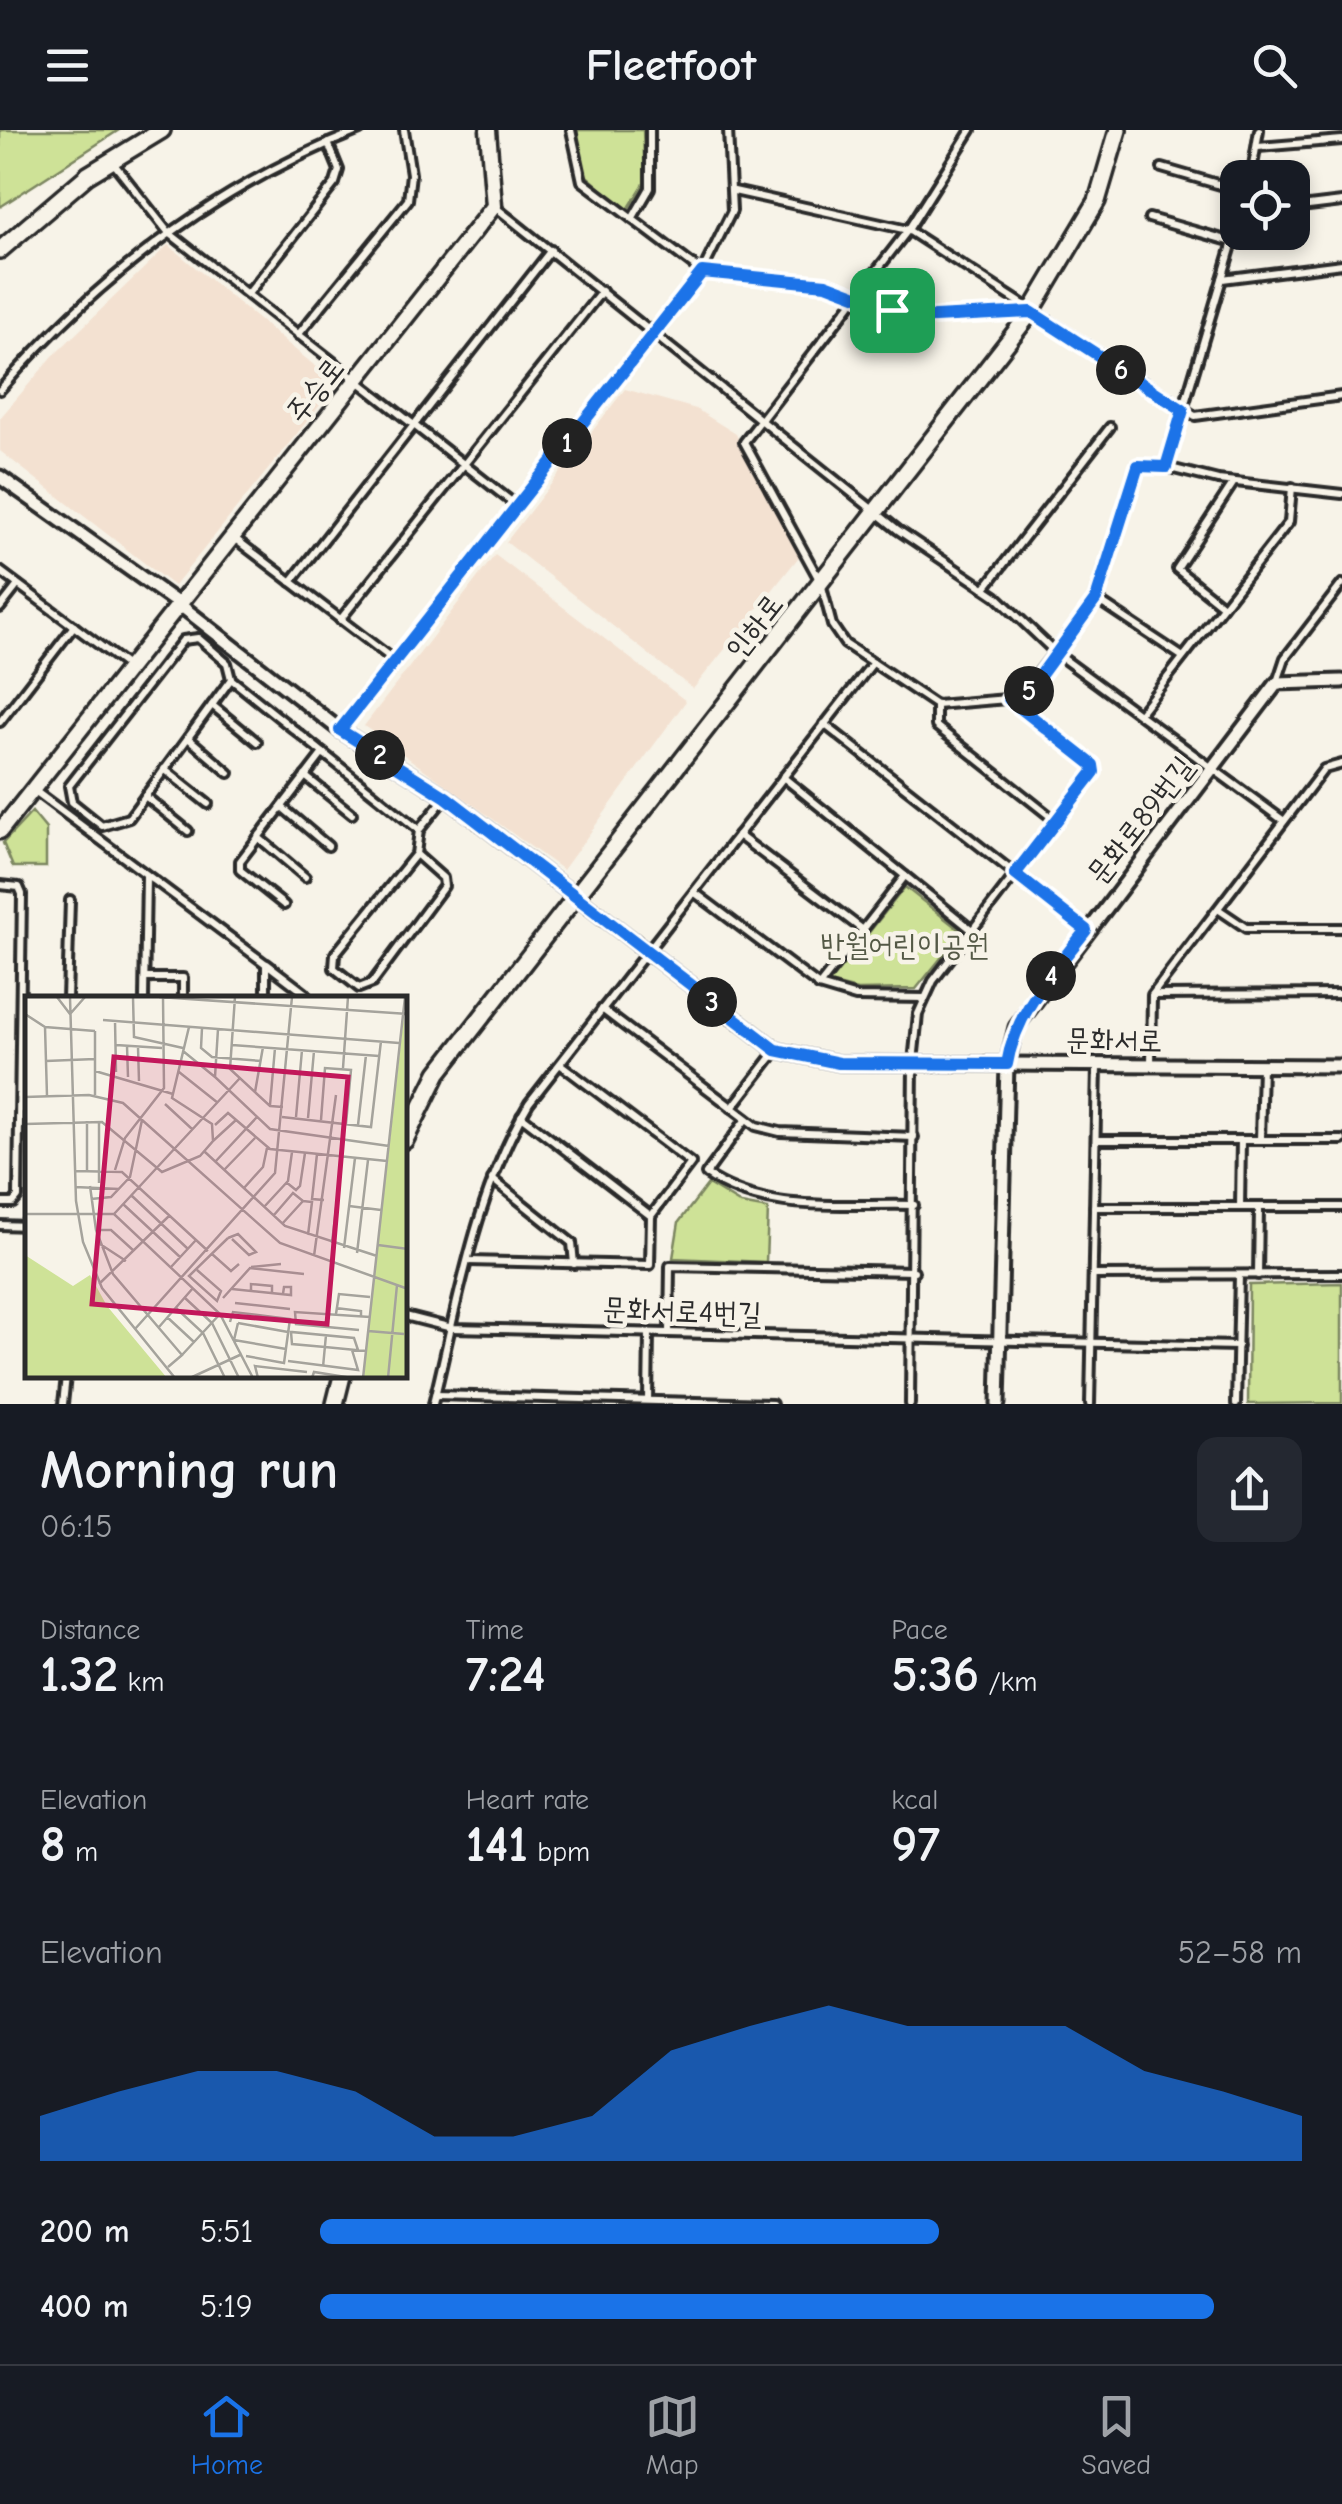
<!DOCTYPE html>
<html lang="en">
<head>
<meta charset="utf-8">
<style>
  body { margin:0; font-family:"Comic Neue","Poor Story",sans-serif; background:#242831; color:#f1f3f6; height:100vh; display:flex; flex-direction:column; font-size:38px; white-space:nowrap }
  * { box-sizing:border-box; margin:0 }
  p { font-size:32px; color:#9ea1a6 }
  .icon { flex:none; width:55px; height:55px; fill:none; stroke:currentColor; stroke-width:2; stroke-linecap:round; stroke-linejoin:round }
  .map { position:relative; height:1274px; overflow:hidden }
  .side { display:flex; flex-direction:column; background:#171b24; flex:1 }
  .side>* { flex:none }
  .controls { position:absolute; left:1220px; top:30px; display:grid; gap:20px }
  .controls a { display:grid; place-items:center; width:90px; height:90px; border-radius:20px; background:#171b24; box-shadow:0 5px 15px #0003; font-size:50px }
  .pin { position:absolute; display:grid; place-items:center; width:85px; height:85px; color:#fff; margin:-42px; border-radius:20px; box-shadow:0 5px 15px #0006 }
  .km { position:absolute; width:50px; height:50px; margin:-25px; border-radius:50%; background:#222; color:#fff; font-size:28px; line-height:50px; text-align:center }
  .round { display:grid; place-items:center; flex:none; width:105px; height:105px; border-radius:20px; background:#242831 }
  .head { display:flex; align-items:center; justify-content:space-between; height:170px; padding:0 40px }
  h1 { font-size:55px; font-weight:700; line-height:75px }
  .metrics { display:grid; grid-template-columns:repeat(3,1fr); gap:15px; height:170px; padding:10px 40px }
  .metrics div { display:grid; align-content:center }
  .metrics b { font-size:50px; font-weight:700 }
  .metrics small { font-size:28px; font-weight:400 }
  .metrics p { font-size:28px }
  .chart { height:280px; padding:20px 40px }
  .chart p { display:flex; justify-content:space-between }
  .chart svg { width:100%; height:180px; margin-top:10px; fill:#1a73e8; opacity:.7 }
  ul { padding:0 40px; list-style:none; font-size:32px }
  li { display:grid; grid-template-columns:160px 120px 1fr; align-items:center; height:75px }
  li i { height:25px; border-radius:12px; background:#1a73e8 }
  header { display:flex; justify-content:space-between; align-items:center; height:130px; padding:0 40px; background:#171b24; font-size:45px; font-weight:700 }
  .tab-bar { display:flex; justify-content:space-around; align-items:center; height:140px; border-top:2px solid #363941; background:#171b24; font-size:28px; color:#9ea1a6 }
  .tab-bar a { display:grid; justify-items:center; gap:5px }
  .tab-bar .active { color:#1a73e8 }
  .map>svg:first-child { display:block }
  .built { fill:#f3e1d1 }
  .green { fill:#cee297; stroke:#7c8661; stroke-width:2.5 }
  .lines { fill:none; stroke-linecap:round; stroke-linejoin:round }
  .service-casing { stroke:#2b2b2b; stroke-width:14 }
  .minor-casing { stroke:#2b2b2b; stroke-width:19 }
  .tertiary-casing { stroke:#2b2b2b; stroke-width:21 }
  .secondary-casing { stroke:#2b2b2b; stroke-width:22 }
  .service { stroke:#f7f3e8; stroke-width:6 }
  .minor { stroke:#f7f3e8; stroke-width:11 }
  .tertiary { stroke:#f7f3e8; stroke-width:14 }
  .secondary { stroke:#f7f3e8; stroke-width:15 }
  .route-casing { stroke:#fff; stroke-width:20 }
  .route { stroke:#1a73e8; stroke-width:12 }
  .labels { text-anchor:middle; stroke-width:9; stroke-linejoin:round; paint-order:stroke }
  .street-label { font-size:30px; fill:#2b2b2b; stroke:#f7f3e8 }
  .park-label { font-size:30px; fill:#545946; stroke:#f7f3e8 }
  .inset-road { fill:none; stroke:#a5a39c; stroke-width:2.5 }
  .view { fill:#c2185b; fill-opacity:0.15; stroke:#c2185b; stroke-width:5 }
  .inset-edge { fill:none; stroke:#2b2b2b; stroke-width:5 }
</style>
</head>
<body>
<header><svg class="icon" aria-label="menu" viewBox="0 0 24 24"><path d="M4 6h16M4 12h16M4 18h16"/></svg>Fleetfoot<svg class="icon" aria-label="search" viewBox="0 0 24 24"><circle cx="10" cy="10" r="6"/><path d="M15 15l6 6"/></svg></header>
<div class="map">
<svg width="1342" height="1274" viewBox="0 0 1342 1274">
  <rect width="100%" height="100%" fill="#f7f3e8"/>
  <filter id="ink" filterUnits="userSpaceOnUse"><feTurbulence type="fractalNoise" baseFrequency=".01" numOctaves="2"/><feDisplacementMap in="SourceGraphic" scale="20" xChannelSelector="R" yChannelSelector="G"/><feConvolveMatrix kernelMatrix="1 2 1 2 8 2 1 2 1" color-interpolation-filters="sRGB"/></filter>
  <g filter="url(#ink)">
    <g class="built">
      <path d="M168,115L337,254L174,456L0,321V288L53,226Z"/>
      <path d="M625,259L696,279L736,304L752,341L802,423L693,559L506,412Z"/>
      <path d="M495,425L686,571L563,740L364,596Z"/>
    </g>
    <g class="green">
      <path d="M0,0H119L0,77Z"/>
      <path d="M577,0H643L645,52L627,81L581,41Z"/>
      <path d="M32,682L46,699V737H13L3,713Z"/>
      <path d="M905,757L962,802L916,859L857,860L829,853Z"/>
      <path d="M708,1054L741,1074L768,1079L766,1132L673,1128L679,1092Z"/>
      <path d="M1342,1153V1273L1248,1274L1249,1155Z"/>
    </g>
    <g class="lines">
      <g class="service-casing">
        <g id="service">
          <path d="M571,0L582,51L702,142L827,154L915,188L1025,183"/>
          <path d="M971,0L908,100L744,312L821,453L832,495L845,514L936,575L1019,568L1096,469L1138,337H1166L1218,350L1342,364"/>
          <path d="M1258,17L1342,10"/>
          <path d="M111,30L168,102L517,376"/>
          <path d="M1162,38L1238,60"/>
          <path d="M1251,48L1259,0"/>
          <path d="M734,61L908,100L1195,286L1342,266"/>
          <path d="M494,76L898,400L996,466L1057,524L1284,691"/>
          <path d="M1292,78L1342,72"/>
          <path d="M1149,88L1233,112"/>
          <path d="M632,89L650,58V0"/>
          <path d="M1222,149L1342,134"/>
          <path d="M248,164L335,53L339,40L328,13"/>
          <path d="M298,205L408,70L411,44L404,0"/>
          <path d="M0,260C100,144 217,56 360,0"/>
          <path d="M1166,337L1238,95"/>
          <path d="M234,408L395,531"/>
          <path d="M0,441L130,538"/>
          <path d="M291,452L551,120"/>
          <path d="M985,458L1110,297"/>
          <path d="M1096,469L1183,527"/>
          <path d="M1223,476L1177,439L1234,352"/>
          <path d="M0,478L18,455"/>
          <path d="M340,490L602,161"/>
          <path d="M231,549L129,688L102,696L72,672L69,656L183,510L198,508L227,533L231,549L419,700"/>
          <path d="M1277,552L1285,528L1342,454"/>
          <path d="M212,575L257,612"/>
          <path d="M936,576V596L1056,691"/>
          <path d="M1139,584L1289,392L1292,357"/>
          <path d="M0,592L74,496"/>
          <path d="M824,594L1087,800"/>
          <path d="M340,600L702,142L732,81L728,0"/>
          <path d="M188,608L229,643"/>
          <path d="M164,639L208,674"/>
          <path d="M305,646L352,684"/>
          <path d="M783,647L972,800"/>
          <path d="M35,661L266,834V869"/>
          <path d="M145,666L188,701"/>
          <path d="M282,677L328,716"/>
          <path d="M738,705L863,800"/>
          <path d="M258,707L305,747"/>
          <path d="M416,724L335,824L334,838L359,858L372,853L444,756L443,748L416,724L419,700L445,668"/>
          <path d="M0,755L19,757L22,764L18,1067L13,1073H0"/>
          <path d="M694,762L819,856L856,867L924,868"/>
          <path d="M284,775L240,740V731L323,623"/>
          <path d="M1218,779L1246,798H1342"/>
          <path d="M267,834L305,863V869"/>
          <path d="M145,848H183V869"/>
          <path d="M819,856L905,746"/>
          <path d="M1153,865L1342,864"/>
          <path d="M67,869L70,770"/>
          <path d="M144,869L146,746"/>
          <path d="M602,879L756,996L780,1002L914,1007"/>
          <path d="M560,934L691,1033L651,1086"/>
          <path d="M1151,935L1152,865L1324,639L1342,634"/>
          <path d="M732,978L776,921"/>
          <path d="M521,986L651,1086"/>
          <path d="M746,989L706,1044C765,1085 846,1073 914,1075"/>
          <path d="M1096,1010H1342"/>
          <path d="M1260,1010L1262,936"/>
          <path d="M492,1049L572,1113L574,1134"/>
          <path d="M1094,1077H1342"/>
          <path d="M1240,1077L1241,1010"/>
          <path d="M0,1095L28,1096"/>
          <path d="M469,1131L650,1135L651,1086"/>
          <path d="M1093,1145L1342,1144"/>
          <path d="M1258,1145L1259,1077"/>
          <path d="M405,1186L452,1198L1238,1216"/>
          <path d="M669,1203L670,1136L914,1141"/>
          <path d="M436,1265L772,1274"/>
          <path d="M648,1270L649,1203"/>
          <path d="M63,1274L66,1246"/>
          <path d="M433,1274C458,1172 475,1064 529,973L871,535"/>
          <path d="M910,1274L913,932L918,884L933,851L1094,642L1093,635L1010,569"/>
          <path d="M1090,1274L1097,936"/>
          <path d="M1236,1274L1239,1145"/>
        </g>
      </g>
      <g class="minor-casing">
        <g id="minor">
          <path d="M0,347L180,475L340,600L446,667L776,920L839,933L1342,936"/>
          <path d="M998,1274L1007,934L1016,897L1277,553L1342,551"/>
        </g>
      </g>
      <g class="tertiary-casing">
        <path id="tertiary" d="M0,701L494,76L488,0"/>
      </g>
      <g class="secondary-casing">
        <g id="secondary">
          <path d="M0,120L88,45L162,0"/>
          <path d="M405,1010L438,943L1031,182L1097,71L1118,0"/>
          <path d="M335,1274L342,1246"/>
        </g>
      </g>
      <use href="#service" class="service"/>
      <use href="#minor" class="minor"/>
      <use href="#tertiary" class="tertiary"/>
      <use href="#secondary" class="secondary"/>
    </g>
  </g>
  <g class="lines" filter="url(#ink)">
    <g class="route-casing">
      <path id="route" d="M702,142L826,154L916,188L1031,182L1183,280L1166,337L1138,336L1096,469L1027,564L1009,569L1093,635L1094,642L1015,744L1086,800C1054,842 1016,880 1007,934L839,933L776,920L446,667L340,600Z"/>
    </g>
    <use href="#route" class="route"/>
  </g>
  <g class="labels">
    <g class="street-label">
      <text transform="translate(315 260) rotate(-52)" y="10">주승로</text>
      <text transform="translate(754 496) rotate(-52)" y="10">인하로</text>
      <text transform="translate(1140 690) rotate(-52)" y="10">문화로89번길</text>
      <text transform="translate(1114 910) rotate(1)" y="10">문화서로</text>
      <text transform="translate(682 1181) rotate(2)" y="10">문화서로4번길</text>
    </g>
    <g class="park-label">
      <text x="905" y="825">반월어린이공원</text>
    </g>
  </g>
  <g transform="translate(25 866)">
    <rect width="382" height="382" fill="#f7f3e8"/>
    <path d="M379,19L382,382H338ZM0,259L48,290L65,279L82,310L142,382H0Z" fill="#cee297"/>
    <path class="inset-road" d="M32,1L45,18L60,1M45,1L51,205L58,246L77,292L150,382M108,1L109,41L158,52M134,1L383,18M210,1L205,73L245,110L258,111M0,18L20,31L70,35M78,24L374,47M90,25L91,76M20,31L22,100M177,32L176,52L187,61L236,65M193,33L190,81L245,133L364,150M70,35V99M91,49L137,52M207,49L354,60M102,50L103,81M113,51L114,85M158,55L190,81M21,65L70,63M318,72L323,1M70,75L148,98M154,76L193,107M230,96L238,51M0,101L64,99L98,107L255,247L383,293M140,108L167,133M245,109L250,52M257,121L346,131L356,45M271,121L277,54M283,122L289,55M296,124L300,72L326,74L321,128M62,125V174M74,125V187M0,128L77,126L137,176L175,160L188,145L187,128L147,102L164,31M190,129L203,117L245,153L362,165M333,129L341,59M188,145L211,124M180,156L260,230L352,260M292,158L287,203L299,204M190,166L232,121M90,174L100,142L139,92L138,1M199,174L230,142M50,175L97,176L183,255M261,186L271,194L275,190L280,157M65,190L71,234L88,278L157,359L143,371M50,191L94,193M219,192L238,171L242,152M106,199L163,253M66,203L86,201L105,181L117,124M278,205L287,206L283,239M98,208L155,261M324,210L356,214M239,211L263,185L267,156M0,218H89L195,318L228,382M89,218L215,82M249,219L268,197L278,205M257,228L278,205M71,234H86L109,255M203,242L213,238L231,256L224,259L207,243M307,247L317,161M75,248L101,265M353,249L383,253M319,252L330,162M332,257L343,164M187,258L206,275L214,268M289,260L311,99M146,271L171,244M226,271L256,268M172,274L196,295L192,305L164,280L203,242M74,288L145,219M207,293L266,299V291H259L258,298M226,295V288L247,290V297M160,302L187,327L214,382M198,302L225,272L279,278M210,307L265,313M151,312L178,337L200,382M311,312L336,315V320M311,318L314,298L345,301M142,321L169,346M205,326L208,316L265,323L259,367L221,360M213,327L209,344L261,353M213,327L263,336M134,331L168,292M110,333L250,177L267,1M334,334L271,328L270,316L345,321M343,335L379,338M333,354L329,342L266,336L267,348L300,351L341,355M157,359L195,318M263,365L333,374L327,354M298,371L301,339M165,382L217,358M233,382L230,370L282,376M287,382L289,376L327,382M338,382L380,1M363,382L372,289"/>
    <path class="view" d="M89,61L323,81L302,328L67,308Z"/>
    <rect width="382" height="382" class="inset-edge"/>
  </g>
</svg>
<div class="controls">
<a><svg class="icon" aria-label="locate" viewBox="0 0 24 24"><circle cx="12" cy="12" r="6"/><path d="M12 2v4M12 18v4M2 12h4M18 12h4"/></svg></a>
</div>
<div class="pin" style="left:892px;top:180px;background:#1e9e55"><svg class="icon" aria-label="arrive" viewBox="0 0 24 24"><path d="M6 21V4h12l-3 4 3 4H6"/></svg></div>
<b class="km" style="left:567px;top:313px">1</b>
<b class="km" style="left:380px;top:625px">2</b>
<b class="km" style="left:712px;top:872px">3</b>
<b class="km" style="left:1051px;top:846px">4</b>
<b class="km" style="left:1029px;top:561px">5</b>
<b class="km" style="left:1121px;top:240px">6</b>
</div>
<section class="side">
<div class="head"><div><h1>Morning run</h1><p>06:15</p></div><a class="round"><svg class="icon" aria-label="share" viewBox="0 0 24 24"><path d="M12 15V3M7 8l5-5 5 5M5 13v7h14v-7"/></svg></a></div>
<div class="metrics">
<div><p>Distance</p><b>1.32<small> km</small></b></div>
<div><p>Time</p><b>7:24</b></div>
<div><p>Pace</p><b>5:36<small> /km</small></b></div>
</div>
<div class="metrics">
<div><p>Elevation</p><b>8<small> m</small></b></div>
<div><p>Heart rate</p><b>141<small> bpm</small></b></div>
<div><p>kcal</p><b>97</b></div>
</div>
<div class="chart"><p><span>Elevation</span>52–58 m</p>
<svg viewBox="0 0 160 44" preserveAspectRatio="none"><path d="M0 44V33L10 27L20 22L30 22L40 27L50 38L60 38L70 33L80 17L90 11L100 6L110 11L120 11L130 11L140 22L150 27L160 33V44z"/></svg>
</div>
<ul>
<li><b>200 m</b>5:51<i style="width:63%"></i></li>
<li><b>400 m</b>5:19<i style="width:91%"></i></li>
</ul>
</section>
<nav class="tab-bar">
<a class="active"><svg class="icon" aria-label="home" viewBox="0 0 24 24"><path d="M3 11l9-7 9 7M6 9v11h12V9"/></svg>Home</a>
<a><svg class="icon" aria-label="map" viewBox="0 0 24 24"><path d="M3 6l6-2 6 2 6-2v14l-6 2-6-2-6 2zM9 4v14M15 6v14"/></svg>Map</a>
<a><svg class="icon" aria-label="saved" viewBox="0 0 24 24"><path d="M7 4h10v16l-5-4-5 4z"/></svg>Saved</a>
</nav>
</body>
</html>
